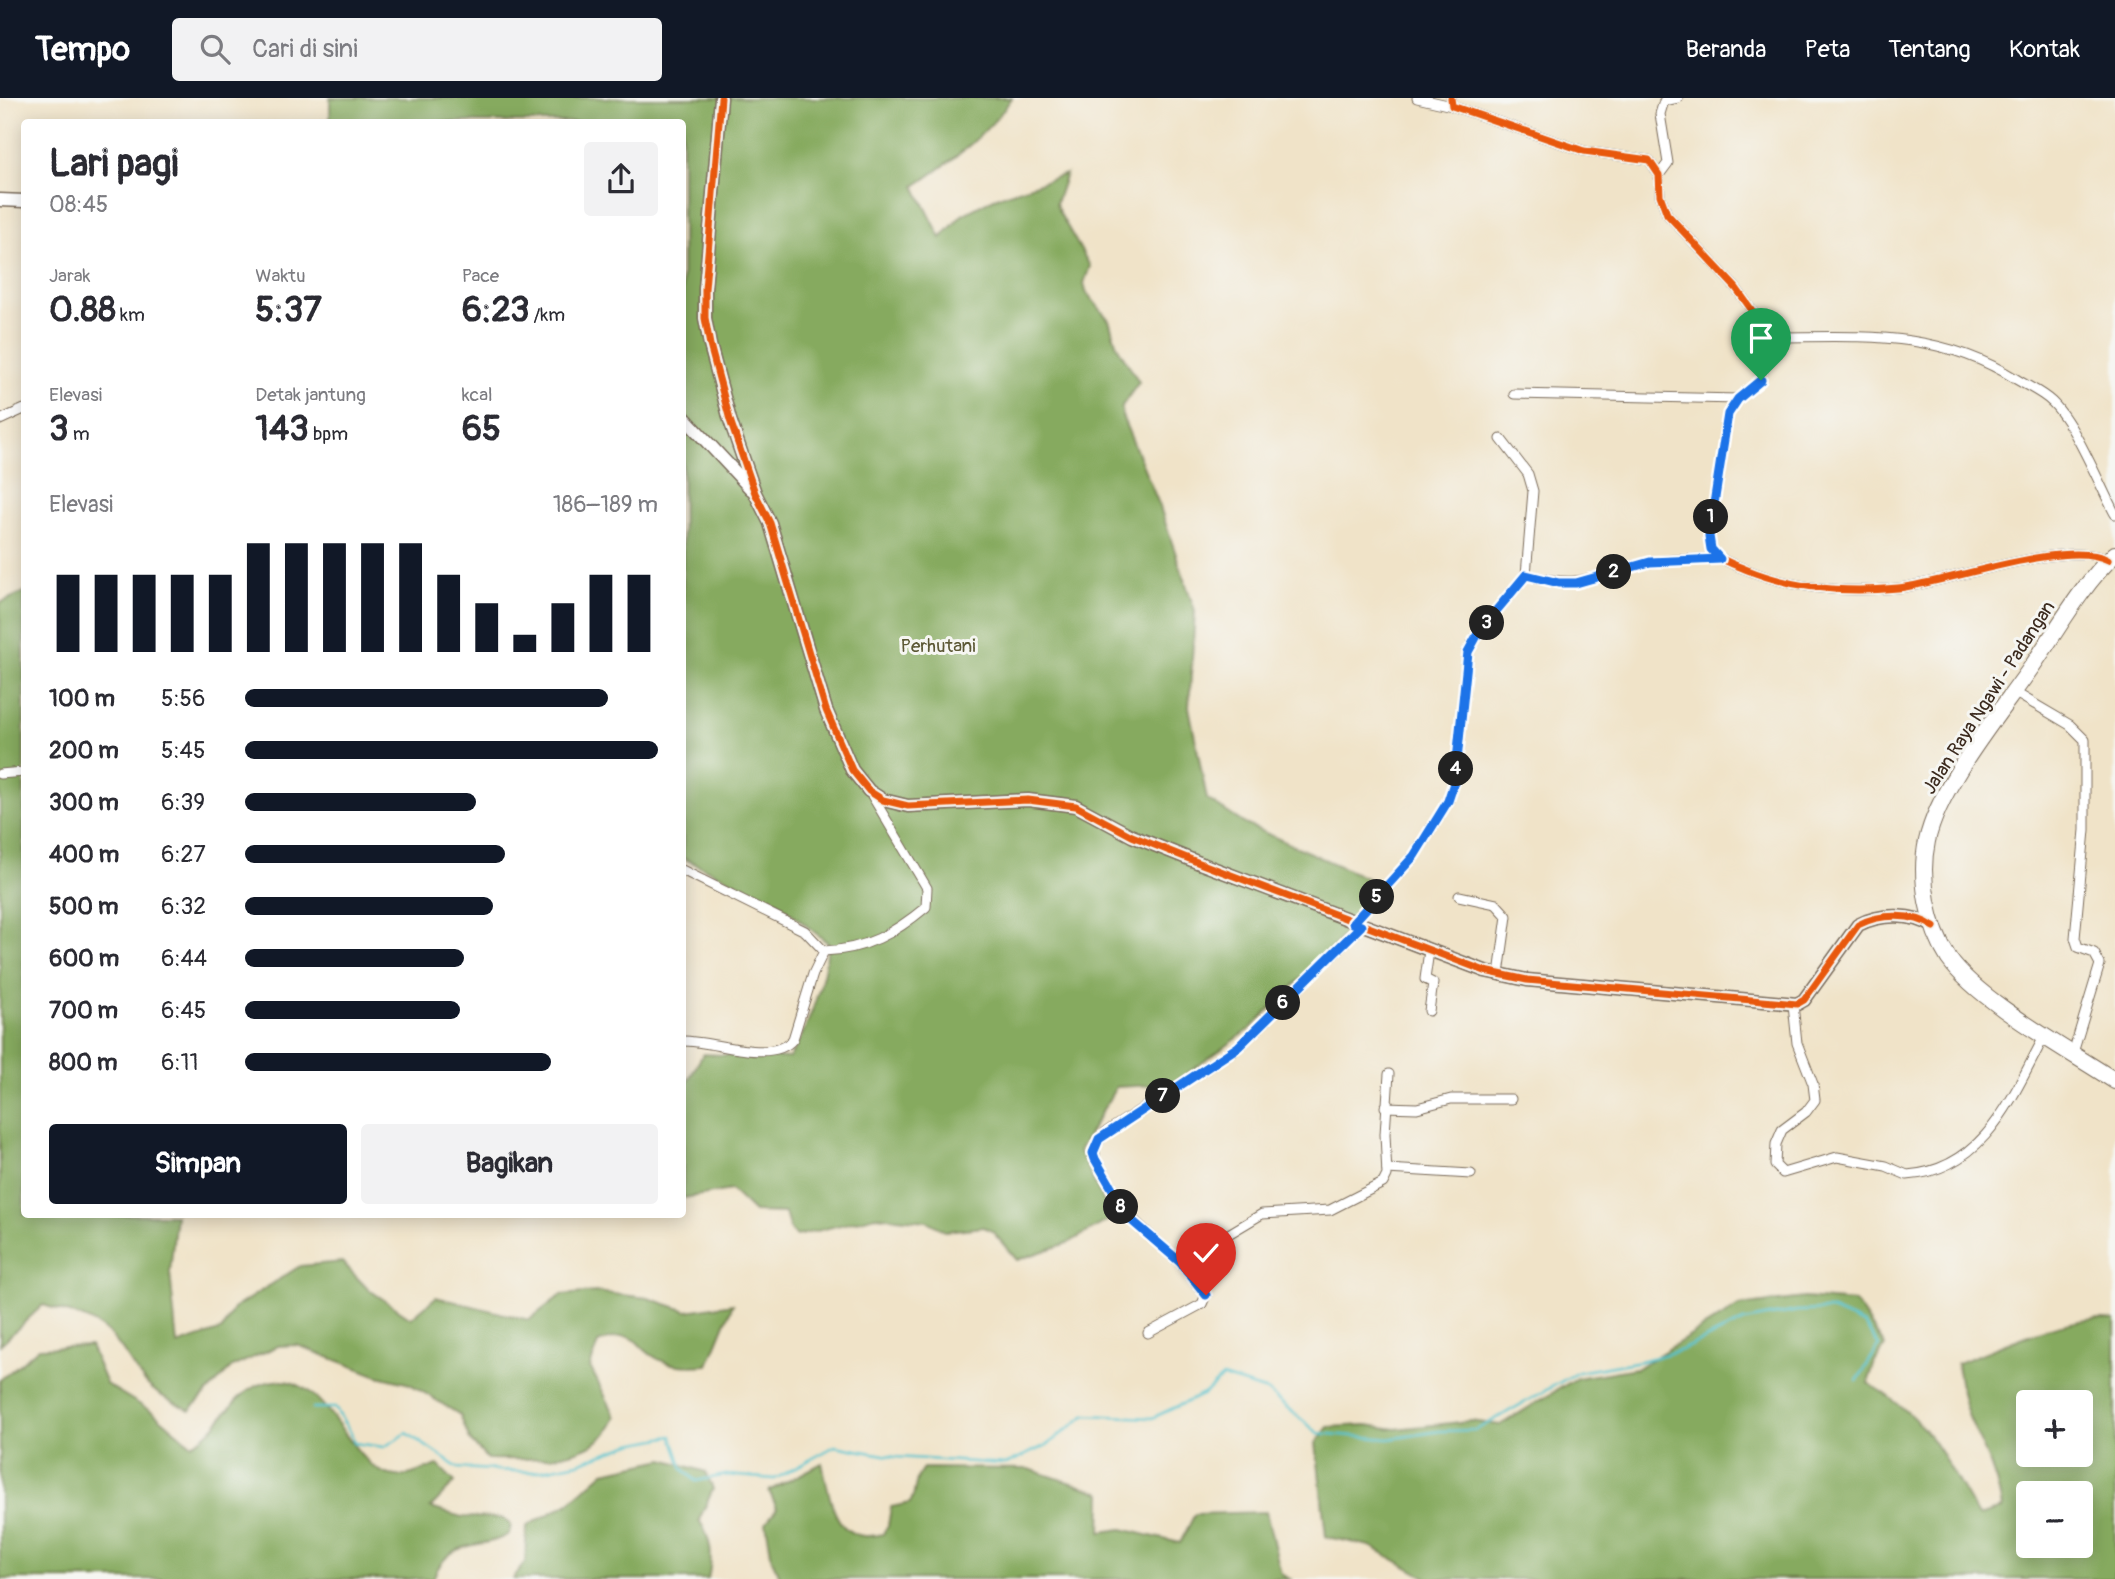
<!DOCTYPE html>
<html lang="id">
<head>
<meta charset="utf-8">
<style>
  body { margin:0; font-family:Pangolin,sans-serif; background:#f2f2f3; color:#2b2b33; height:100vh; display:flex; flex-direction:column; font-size:26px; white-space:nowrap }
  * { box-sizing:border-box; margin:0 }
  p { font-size:23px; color:#7c7c81 }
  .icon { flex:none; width:38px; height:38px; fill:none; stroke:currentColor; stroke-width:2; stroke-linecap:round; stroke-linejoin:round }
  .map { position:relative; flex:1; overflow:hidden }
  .side { position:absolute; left:21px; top:21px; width:665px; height:1099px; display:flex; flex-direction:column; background:#fff; border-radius:7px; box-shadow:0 4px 18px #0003 }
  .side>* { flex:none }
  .fabs { position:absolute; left:2016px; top:1292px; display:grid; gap:14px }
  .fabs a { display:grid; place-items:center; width:77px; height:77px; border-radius:7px; background:#fff; box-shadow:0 4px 18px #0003; font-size:35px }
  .pin { position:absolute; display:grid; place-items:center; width:60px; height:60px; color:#fff; margin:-72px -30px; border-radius:50% 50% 50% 0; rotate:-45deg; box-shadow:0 0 7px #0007 }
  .pin .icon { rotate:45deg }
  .km { position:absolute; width:35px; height:35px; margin:-18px; border-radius:50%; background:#222; color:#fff; font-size:19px; line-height:35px; text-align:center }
  .round { display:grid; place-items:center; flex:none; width:74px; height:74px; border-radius:7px; background:#f2f2f3 }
  .summary { display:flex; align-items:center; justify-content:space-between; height:119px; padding:0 28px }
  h1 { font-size:38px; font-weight:700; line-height:52px }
  .metrics { display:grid; grid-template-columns:repeat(3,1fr); gap:10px; height:119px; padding:7px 28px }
  .metrics div { display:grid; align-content:center }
  .metrics b { font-size:35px; font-weight:700 }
  .metrics small { font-size:19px; font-weight:400 }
  .metrics p { font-size:19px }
  .chart { height:196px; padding:14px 28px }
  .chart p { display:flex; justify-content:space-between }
  .chart svg { width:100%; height:126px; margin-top:7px; stroke:#111827; stroke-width:6 }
  .button { display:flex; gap:14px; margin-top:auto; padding:14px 28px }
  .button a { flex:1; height:80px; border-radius:7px; background:#111827; color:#fff; font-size:28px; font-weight:700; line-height:80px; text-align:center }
  .button a+a { background:#f2f2f3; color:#2b2b33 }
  ul { padding:0 28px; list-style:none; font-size:23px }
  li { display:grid; grid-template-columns:112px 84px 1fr; align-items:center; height:52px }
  li i { height:18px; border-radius:9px; background:#111827 }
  header { display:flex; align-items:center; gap:42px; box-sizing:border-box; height:98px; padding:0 35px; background:#111827; color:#fff }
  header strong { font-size:33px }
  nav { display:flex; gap:38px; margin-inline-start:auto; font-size:24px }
  .search { width:490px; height:63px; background:#f2f2f3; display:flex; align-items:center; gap:18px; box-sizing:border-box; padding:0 24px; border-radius:7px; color:#7c7c81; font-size:26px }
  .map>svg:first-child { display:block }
  .forest { fill:#86aa5e; stroke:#606a3e; stroke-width:2; fill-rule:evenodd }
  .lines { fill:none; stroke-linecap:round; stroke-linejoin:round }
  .stream { stroke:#55c2cc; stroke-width:2.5 }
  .street-casing { stroke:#7a6b5a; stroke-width:11 }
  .secondary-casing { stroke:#7a6b5a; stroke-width:15 }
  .highway-casing { stroke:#7a6b5a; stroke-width:18 }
  .street { stroke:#fff; stroke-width:9 }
  .secondary { stroke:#fff; stroke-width:12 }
  .highway { stroke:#fff; stroke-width:16 }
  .cycleway-casing { stroke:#f6f6f2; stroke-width:11 }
  .cycleway { stroke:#e8590c; stroke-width:7 }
  .route-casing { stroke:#fff; stroke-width:14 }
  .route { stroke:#1a73e8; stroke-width:9 }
  .labels { text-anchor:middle; stroke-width:6; stroke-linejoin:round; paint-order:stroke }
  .park-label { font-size:19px; fill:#5c5835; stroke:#f6f6f2 }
  .street-label { font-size:19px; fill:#3b2a1e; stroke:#f6f6f2 }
</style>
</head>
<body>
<header>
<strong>Tempo</strong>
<div class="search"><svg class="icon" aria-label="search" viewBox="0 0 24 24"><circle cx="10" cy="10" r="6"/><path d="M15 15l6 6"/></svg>Cari di sini</div>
<nav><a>Beranda</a><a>Peta</a><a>Tentang</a><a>Kontak</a></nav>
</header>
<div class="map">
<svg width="2115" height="1481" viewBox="0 0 2115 1481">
  <rect width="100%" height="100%" fill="#f6f6f2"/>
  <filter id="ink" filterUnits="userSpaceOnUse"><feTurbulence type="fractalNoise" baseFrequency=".0143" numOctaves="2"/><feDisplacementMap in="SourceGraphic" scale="14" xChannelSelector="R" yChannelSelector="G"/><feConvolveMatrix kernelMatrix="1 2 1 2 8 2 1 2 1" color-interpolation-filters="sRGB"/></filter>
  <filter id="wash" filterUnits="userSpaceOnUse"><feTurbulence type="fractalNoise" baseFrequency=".00686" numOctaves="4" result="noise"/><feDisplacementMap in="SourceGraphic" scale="28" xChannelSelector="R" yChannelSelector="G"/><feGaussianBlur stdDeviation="1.57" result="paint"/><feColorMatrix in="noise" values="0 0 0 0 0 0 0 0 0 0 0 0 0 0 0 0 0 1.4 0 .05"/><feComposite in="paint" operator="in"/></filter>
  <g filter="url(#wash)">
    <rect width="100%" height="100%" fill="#f0e3c8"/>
    <g class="forest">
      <path d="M330,0H1012C987,37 952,63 915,88L941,140L962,117L994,100L1066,76L1056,105L1059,114L1090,168L1084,185L1086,194L1109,222L1117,248L1139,284L1122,308V318L1159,406L1195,513L1189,609L1207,701L1245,726L1371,782L1378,791L1336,846L1249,932L1172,986L1116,989L1079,1053L1112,1120L1070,1144L1017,1162L993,1134L984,1129L945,1133L927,1123L876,1118L797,1138L790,1132L785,1115L754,1114L731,1092L683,1100V992L703,956L789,960C808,932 826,879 828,845L776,803L683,760L682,24H330Z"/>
      <path d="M24,494V1116L176,1117L170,1174L177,1247L222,1232L233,1211L300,1168L342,1164L368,1191L411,1220L436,1199L529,1222L561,1197L596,1194L648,1200L687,1213L733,1206L708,1267C695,1268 678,1269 665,1264C630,1251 644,1227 598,1245L590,1269L616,1319C613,1325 609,1333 604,1338C576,1363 523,1362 487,1361L470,1342L460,1317L410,1286L378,1278L297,1247L278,1248L232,1269L190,1312C175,1305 160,1299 148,1287C132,1272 125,1250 108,1235C91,1219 64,1214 43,1207L0,1247V505Z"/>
      <path d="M1804,1200L1855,1204L1885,1248L1875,1264L1868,1285C1933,1325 1941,1357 1978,1418L2002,1411C1998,1376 1982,1350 1969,1319C1962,1303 1960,1283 1957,1265C2000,1250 2070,1214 2115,1222V1481H1429L1370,1448L1326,1439L1316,1345L1328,1329L1366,1327L1396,1331L1470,1323L1500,1327L1577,1280L1637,1270L1739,1208ZM2028,1304H2081V1356H2028ZM2028,1395H2081V1447H2028Z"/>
      <path d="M90,1248L106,1286L154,1315L191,1346C219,1334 230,1298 259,1287C330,1258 347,1384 402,1378C414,1377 427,1370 438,1367L455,1384L430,1410L462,1419L503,1420L511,1427L509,1436C483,1453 449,1437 433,1481H0V1282L39,1250Z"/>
      <path d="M664,1361L706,1374L713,1391L699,1422C712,1442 713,1458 708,1481H513L525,1464L527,1428L569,1405L604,1374Z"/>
      <path d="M822,1365C831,1401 833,1449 883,1436L888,1428L891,1409L910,1405C917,1393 913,1382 923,1370L1029,1371L1102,1395L1101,1434L1122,1431L1180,1445L1195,1416L1266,1414L1281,1476L1290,1481H781L772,1462L766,1425L777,1410L769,1393Z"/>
    </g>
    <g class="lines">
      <path class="stream" d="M313,1310H335L351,1335L354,1345L384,1349L407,1335L458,1370L533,1374L578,1365L631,1346L672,1338L683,1371L696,1383L726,1377L775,1381L835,1348L895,1359L1006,1366L1047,1347L1086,1317L1152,1320L1204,1296L1223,1279L1267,1293L1318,1335L1389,1341L1440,1333L1476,1332L1578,1274L1641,1263L1681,1252L1744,1223L1797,1213L1832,1212L1864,1226L1879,1248L1857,1283"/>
    </g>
  </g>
  <g filter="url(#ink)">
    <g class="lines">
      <g class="street-casing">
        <g id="street">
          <path d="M1417,0L1452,8"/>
          <path d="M1451,0L1452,8L1584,53L1649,62L1659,77L1660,97L1667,116L1736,190L1771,239L1761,282L1738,301L1728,316L1709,438C1709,459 1728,464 1745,471C1793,491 1846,495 1898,490C1947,485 2068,440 2108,462"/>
          <path d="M1659,77L1668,65L1660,16L1664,3L1678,0"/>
          <path d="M1771,239C1860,239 1937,231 2016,281C2027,288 2042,294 2052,304C2075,326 2099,386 2115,416"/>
          <path d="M1514,296L1738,301"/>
          <path d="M0,322L24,311"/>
          <path d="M1526,477C1584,491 1585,479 1638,467C1665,461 1692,461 1720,461"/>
          <path d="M2014,594L2070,627L2085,642V732L2075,840L2078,849L2094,855L2100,866L2073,955"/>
          <path d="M0,676L24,674"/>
          <path d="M682,772L805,833L824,853"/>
          <path d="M1459,798L1496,806L1507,818L1499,876"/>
          <path d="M1353,825L1414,758L1448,703L1455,682L1468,553L1480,532L1526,477L1533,393L1528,376L1501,341"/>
          <path d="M1429,853L1425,881L1433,885L1429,913"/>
          <path d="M1793,906L1797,945L1813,986L1815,1002L1806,1014L1782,1032L1776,1046L1775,1067L1783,1075L1837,1059L1886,1068L1907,1077C1985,1072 2013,997 2045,937"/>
          <path d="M682,943C712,942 773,967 793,941L813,876L824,853C865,852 895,835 926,809L927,790L871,696"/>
          <path d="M1385,1009L1417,1010L1451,1001H1511"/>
          <path d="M1387,1071L1471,1076"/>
          <path d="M1180,1165L1262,1116L1330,1112L1383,1085L1387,1077L1385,1036L1389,976"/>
          <path d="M1148,1235L1202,1206L1206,1197L1180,1165L1124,1113L1095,1061V1048L1106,1034L1238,949L1361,828"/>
        </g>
      </g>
      <g class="secondary-casing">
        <g id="secondary">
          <path d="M721,0L705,191V220L710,247L730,322L755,395L770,425L826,612L852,672L869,693L883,702L908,708L1028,702L1076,708L1132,738L1202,766L1485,873L1527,882L1797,906L1804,902L1858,827C1880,815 1914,815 1934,829"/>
          <path d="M0,102L24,103"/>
          <path d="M682,317L751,391"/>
        </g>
      </g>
      <g class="highway-casing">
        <path id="highway" d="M2115,456C2082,487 2059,529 2033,567C2000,615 1939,687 1927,743C1919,780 1928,829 1949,861C1978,903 2070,953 2115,983"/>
      </g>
      <use href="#street" class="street"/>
      <use href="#secondary" class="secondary"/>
      <use href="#highway" class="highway"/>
      <g class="cycleway-casing">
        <g id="cycleway">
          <path d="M721,0L705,191V220L710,247L730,322L755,395L770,425L826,612L852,672L869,693L883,702L908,708L1028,702L1076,708L1132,738L1202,766L1485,873L1527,882L1797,906L1804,902L1858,827C1880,815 1914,815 1934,829"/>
          <path d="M1451,0L1452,8L1584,53L1649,62L1659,77L1660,97L1667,116L1736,190L1771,239L1761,282L1738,301L1728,316L1709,438C1709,459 1728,464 1745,471C1793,491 1846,495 1898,490C1947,485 2068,440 2108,462"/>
        </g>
      </g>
      <use href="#cycleway" class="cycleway"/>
    </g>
  </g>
  <g class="lines" filter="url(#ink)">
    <g class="route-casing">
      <path id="route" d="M1206,1197L1180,1164L1130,1121L1095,1061L1093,1055L1099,1041L1238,949L1361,828L1353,825L1414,758L1448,703L1455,682L1468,554L1480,532L1526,477L1559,485H1576L1650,464L1720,461L1711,451L1709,438L1728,316L1738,301L1761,282"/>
    </g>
    <use href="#route" class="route"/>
  </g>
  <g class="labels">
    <g class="park-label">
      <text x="938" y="554">Perhutani</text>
    </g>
    <g class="street-label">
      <text transform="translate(1988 599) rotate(-57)" y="7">Jalan Raya Ngawi - Padangan</text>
    </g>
  </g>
</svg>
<div class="fabs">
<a>+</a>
<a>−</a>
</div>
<div class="pin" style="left:1761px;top:282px;background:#1e9e55"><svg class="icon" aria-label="arrive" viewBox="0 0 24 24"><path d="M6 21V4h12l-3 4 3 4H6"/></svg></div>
<div class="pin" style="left:1206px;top:1197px;background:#d93025"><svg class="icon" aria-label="check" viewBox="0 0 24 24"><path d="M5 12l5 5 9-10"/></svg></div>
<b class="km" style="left:1711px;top:419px">1</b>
<b class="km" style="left:1614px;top:474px">2</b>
<b class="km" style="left:1487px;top:525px">3</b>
<b class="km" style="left:1456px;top:671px">4</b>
<b class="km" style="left:1377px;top:799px">5</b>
<b class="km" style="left:1283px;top:905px">6</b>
<b class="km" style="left:1163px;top:998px">7</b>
<b class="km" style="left:1121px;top:1109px">8</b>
<section class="side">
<div class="summary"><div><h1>Lari pagi</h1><p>08:45</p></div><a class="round"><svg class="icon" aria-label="share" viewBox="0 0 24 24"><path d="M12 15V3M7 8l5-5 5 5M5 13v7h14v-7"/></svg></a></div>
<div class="metrics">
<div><p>Jarak</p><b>0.88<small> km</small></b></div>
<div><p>Waktu</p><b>5:37</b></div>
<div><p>Pace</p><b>6:23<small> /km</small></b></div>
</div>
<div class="metrics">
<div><p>Elevasi</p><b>3<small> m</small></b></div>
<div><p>Detak jantung</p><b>143<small> bpm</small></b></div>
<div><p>kcal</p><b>65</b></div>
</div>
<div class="chart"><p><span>Elevasi</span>186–189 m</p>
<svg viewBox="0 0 160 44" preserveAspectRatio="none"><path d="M5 44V17M15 44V17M25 44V17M35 44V17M45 44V17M55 44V6M65 44V6M75 44V6M85 44V6M95 44V6M105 44V17M115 44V27M125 44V38M135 44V27M145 44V17M155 44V17"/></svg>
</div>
<ul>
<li><b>100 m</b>5:56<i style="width:88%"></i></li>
<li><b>200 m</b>5:45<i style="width:100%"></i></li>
<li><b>300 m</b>6:39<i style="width:56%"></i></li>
<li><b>400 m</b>6:27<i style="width:63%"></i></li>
<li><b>500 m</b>6:32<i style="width:60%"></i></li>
<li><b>600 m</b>6:44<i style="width:53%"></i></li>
<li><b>700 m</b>6:45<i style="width:52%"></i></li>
<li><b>800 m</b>6:11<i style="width:74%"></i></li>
</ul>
<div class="button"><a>Simpan</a><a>Bagikan</a></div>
</section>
</div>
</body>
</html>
